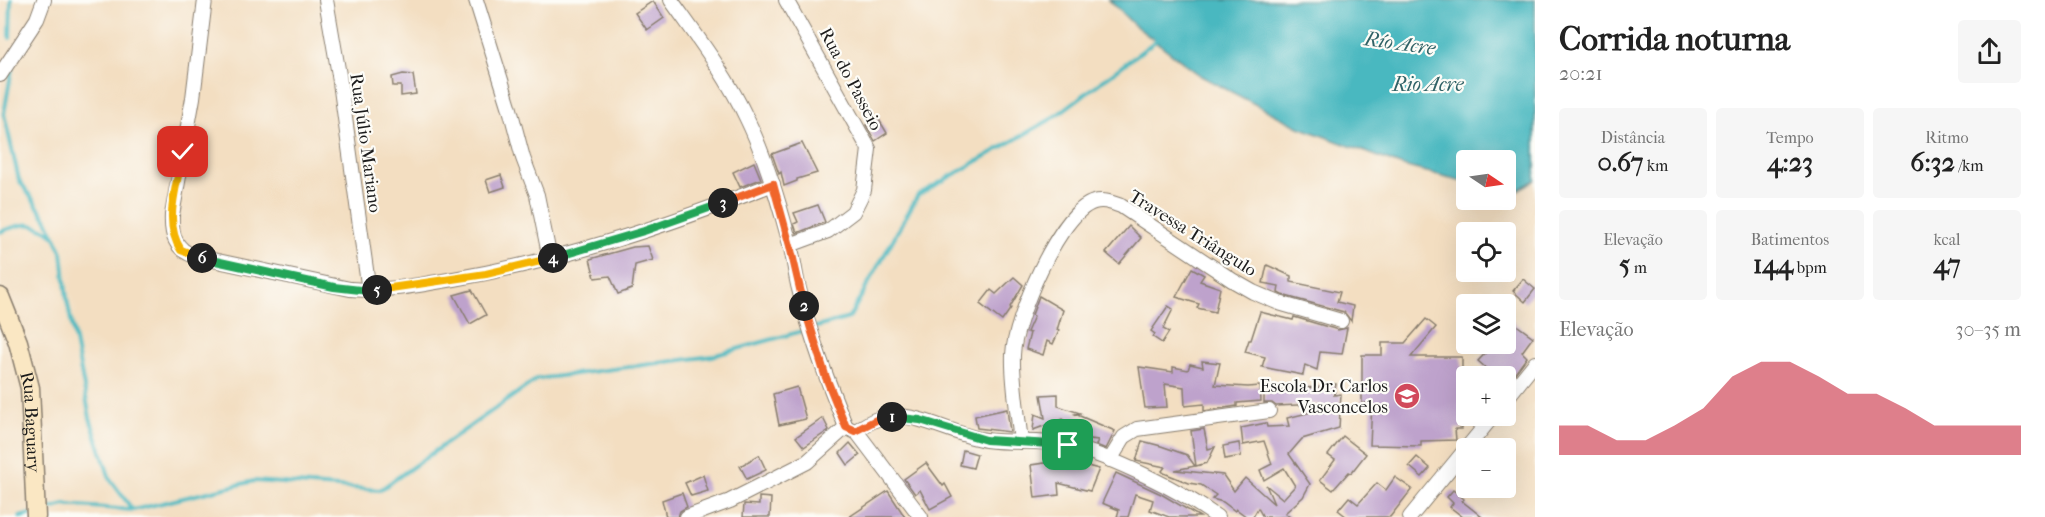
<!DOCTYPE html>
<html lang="pt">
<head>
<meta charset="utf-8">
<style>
  body { margin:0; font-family:"IM FELL French Canon",serif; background:#f6f6f6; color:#222; height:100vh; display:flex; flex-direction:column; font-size:22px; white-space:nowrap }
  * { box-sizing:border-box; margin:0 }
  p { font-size:20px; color:#767676 }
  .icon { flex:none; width:33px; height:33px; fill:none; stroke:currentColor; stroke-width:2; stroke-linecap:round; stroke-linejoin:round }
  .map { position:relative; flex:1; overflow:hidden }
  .sheet { display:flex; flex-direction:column; background:#fff; width:510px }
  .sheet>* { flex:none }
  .needle { width:39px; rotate:103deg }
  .tools { position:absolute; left:1456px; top:150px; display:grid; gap:12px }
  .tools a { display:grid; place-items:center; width:60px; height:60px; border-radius:6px; background:#fff; box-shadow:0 6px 24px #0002; font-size:30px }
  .pin { position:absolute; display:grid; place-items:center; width:51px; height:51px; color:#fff; margin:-26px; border-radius:12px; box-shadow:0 3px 9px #0006 }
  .km { position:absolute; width:30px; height:30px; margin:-15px; border-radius:50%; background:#222; color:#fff; font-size:16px; line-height:30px; text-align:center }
  .round { display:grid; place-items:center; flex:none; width:63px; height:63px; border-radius:6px; background:#f6f6f6 }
  .summary { display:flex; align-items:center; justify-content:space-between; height:102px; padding:0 24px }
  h1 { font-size:33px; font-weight:700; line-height:45px }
  .metrics { display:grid; grid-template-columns:repeat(3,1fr); gap:9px; height:102px; padding:6px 24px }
  .metrics div { display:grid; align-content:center; border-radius:6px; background:#f6f6f6; text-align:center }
  .metrics b { font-size:26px; font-weight:700 }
  .metrics small { font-size:16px; font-weight:400 }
  .metrics p { font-size:16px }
  .chart { height:168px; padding:12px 24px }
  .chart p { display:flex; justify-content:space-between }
  .chart svg { width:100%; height:108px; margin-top:6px; fill:#d1495b; opacity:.7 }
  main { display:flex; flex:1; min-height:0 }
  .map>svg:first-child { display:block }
  .water { fill:#49b8c0; stroke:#326a6e; stroke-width:1.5 }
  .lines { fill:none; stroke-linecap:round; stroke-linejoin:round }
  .stream { stroke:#49b8c0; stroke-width:4 }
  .building { fill:#bea2cc }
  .street-casing { stroke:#887d6e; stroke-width:16 }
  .secondary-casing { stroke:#887d6e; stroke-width:21 }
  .street { stroke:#fff; stroke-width:14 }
  .secondary { stroke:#fae7c3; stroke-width:18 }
  .split-1-casing { stroke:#fff; stroke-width:12 }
  .split-2-casing { stroke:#fff; stroke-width:12 }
  .split-3-casing { stroke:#fff; stroke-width:12 }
  .split-4-casing { stroke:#fff; stroke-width:12 }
  .split-5-casing { stroke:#fff; stroke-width:12 }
  .split-6-casing { stroke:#fff; stroke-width:12 }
  .split-7-casing { stroke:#fff; stroke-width:12 }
  .split-1 { stroke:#22a559; stroke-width:8 }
  .split-2 { stroke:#f0652b; stroke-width:8 }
  .split-3 { stroke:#f0652b; stroke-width:8 }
  .split-4 { stroke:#22a559; stroke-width:8 }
  .split-5 { stroke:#f5b400; stroke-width:8 }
  .split-6 { stroke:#22a559; stroke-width:8 }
  .split-7 { stroke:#f5b400; stroke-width:8 }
  .labels { text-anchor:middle; stroke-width:4.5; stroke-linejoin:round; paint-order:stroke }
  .street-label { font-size:18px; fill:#1c1c1c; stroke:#fdfcf7 }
  .poi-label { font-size:18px; fill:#1c1c1c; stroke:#fdfcf7; text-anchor:end }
  .water-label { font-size:20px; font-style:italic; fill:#306266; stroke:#fdfcf7 }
</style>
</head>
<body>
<main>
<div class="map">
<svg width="1535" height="517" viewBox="0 0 1535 517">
  <rect width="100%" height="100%" fill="#fdfcf7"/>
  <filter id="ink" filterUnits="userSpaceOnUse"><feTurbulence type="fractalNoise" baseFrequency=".0167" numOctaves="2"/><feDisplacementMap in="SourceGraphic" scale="12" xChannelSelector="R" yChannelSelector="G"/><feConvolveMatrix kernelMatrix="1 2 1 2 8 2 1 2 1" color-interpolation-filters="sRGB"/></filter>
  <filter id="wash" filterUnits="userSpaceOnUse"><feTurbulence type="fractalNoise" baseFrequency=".008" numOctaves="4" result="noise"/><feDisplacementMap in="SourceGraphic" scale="24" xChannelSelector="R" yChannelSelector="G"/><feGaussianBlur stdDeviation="1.35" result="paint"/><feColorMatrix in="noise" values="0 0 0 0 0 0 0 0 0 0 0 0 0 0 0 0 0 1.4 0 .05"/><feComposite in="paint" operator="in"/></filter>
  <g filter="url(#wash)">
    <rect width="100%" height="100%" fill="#f3dec1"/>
    <path class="water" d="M1109,0H1535V180L1513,193L1506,192V160H1467V182L1403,166L1299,127L1201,76L1133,24Z"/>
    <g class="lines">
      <g class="stream">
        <path d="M10,38L11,0"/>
        <path d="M12,68L4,114L19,180L47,220L62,252L67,300L90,418L110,479L132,509"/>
        <path d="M0,232C25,222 33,221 55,236"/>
        <path d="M41,511L65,505L133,510L254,481L380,490L537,379L712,356L849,318L918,195L1053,118L1158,39"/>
        <path d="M20,517L31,514"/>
      </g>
    </g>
    <g id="blocks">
      <g class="building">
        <path d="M653,1L664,18L647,30L635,13Z"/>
        <path d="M403,74L413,75L416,94L401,96V86H393L392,77Z"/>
        <path d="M878,118L887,133L875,141L866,125Z"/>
        <path d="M802,143L817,173L797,179V181L784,186L781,172L779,174L772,154Z"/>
        <path d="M754,162L761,179L740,187L733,172Z"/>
        <path d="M501,175L505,187L490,192L486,180Z"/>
        <path d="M818,205L825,222L797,233L794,224L798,222L794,213Z"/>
        <path d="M1129,226L1141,238L1119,264L1106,253Z"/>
        <path d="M648,246L653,260L635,265L632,289L618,294L610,276L595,278L590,259L633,247Z"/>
        <path d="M1267,265L1291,276V282L1340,292L1337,302L1353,306L1351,321L1344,312L1282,295L1278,293L1279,286L1263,283Z"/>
        <path d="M1192,268L1204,275L1200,281L1220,288L1215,312L1197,308L1199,304L1176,297Z"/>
        <path d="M1014,277L1023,285L1010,307L1011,308L1002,321L980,304L991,290L996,294Z"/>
        <path d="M1523,279L1535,289L1525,302L1513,291Z"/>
        <path d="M472,290L486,315L470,324L454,295Z"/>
        <path d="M1039,296L1063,310L1057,330L1059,331L1053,344L1047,341L1043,355L1026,349L1030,333L1027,332L1034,316L1032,315Z"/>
        <path d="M1168,306L1173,309L1163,329L1169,332L1162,343L1153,337L1155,334L1151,331Z"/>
        <path d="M1260,312L1293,320L1294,317L1338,330L1347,328L1342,354L1320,352L1317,370L1305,365L1303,375L1262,367L1265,357L1245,352L1249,340H1251Z"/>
        <path d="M1426,319L1436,327L1411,357H1462V429H1455L1456,440L1421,441V446L1370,445L1372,403H1362V355H1382V343H1405Z"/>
        <path d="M1511,321L1533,337L1522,352L1527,357L1513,376H1495L1478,361L1494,344H1506V328Z"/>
        <path d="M1202,361L1220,363L1215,385L1248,387L1260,386L1261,401L1237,403V406L1204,411V404L1185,406L1184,387L1165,384L1167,407L1145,408L1139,367L1173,372V367L1188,370L1190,364L1203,367Z"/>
        <path d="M1324,384H1336L1334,395L1341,394L1339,428L1302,439L1289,454L1310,484L1303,497L1285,513L1290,517H1263L1258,508L1253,517H1247L1236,509L1235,511L1223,502L1212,499L1216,495L1201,485L1189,483L1164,473L1162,471L1165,467L1136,461L1142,441L1161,446L1187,455L1195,466L1175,470L1223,475L1234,491L1245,478L1274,504L1266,485L1283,499L1295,486L1284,468L1264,480L1260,470L1272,464L1264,441L1243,445L1241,428L1266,423L1267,427L1289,426L1287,418L1320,410L1319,404L1276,406L1272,403H1264V393L1283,390L1286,385H1302L1301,388L1324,387Z"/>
        <path d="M797,387L806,419L779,425L773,394Z"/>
        <path d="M1058,394V406L1080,413L1075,414L1115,431L1106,449L1096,445L1098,440L1064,436L1063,419L1033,430L1035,414L1045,418L1041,395Z"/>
        <path d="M1007,409L1010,432L977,428L975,416Z"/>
        <path d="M823,418L829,430L804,447L796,437Z"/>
        <path d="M1204,429L1208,449L1215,447L1207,463L1196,466L1191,431Z"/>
        <path d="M1343,436L1366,454L1351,473L1349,472L1333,490L1320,480L1335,460L1328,455Z"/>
        <path d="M850,443L860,455L848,465L840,453Z"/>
        <path d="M1239,443L1241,456L1225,459L1223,446Z"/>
        <path d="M963,450L977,454L973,468L960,465Z"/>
        <path d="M759,455L766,470L747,479L740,466Z"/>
        <path d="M1417,457L1430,468L1422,477L1409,466Z"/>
        <path d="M1064,460L1099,469L1090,491L1058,483L1059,495L1035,498L1031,465Z"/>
        <path d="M926,463L943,486L945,484L952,497L930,509L920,490L915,494L904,479Z"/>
        <path d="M1116,473L1161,494L1200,517H1169L1150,510L1153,500L1135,494L1128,517H1117L1119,510L1102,503Z"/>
        <path d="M703,475L708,491L691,496L685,483Z"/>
        <path d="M1395,477L1412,489L1390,517H1347L1338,510L1349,497L1358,504L1377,483L1386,490Z"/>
        <path d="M1453,490L1464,499L1462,501L1482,517H1463L1450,507L1453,503L1447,497Z"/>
        <path d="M888,491L905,517H849Z"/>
        <path d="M682,493L687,507L680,511L678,517H666L662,500Z"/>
        <path d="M759,497L771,498L770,517H743L744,504L759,505Z"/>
      </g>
    </g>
  </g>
  <g filter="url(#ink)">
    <use href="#blocks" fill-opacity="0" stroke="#887d6e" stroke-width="1.5"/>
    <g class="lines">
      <g class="street-casing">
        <g id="street">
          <path d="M205,0L193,98L172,215C171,235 175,249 194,256L350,289C385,292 420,285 454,279C564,260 669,225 773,184"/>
          <path d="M326,0L339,75L369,291"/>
          <path d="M476,0L510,109L523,158L537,195L550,259"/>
          <path d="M671,0C698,38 727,76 747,119C766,158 779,202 790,244C794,259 795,274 799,289C810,336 828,382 846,427"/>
          <path d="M786,0L869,149L864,190L853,212L828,231L790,245"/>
          <path d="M0,75L37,19L44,0"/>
          <path d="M1506,399L1535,363"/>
          <path d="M856,431C863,426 871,421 880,418C912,408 954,436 986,440C1013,444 1042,439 1069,446C1113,457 1180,490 1217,517"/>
          <path d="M856,431L921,517"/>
          <path d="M1021,442C1018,413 1012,383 1013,355C1014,321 1059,212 1094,202C1104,199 1112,203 1121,206L1232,280L1253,292L1279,303L1341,321"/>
          <path d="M1110,460L1124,437L1137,429L1269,411"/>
          <path d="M687,517L730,501L807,462L846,427L854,431"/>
          <path d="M1410,517L1493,416"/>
        </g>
      </g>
      <g class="secondary-casing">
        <g id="secondary">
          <path id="s1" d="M0,297L18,342L30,388L36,517"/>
        </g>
      </g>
      <use href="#street" class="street"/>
      <use href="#secondary" class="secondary"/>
    </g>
  </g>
  <g class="lines" filter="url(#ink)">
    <g class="split-1-casing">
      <path id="split-1" d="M892,417L920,420L986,440L1068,445"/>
    </g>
    <g class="split-2-casing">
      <path id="split-2" d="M804,306L825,375L846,427L855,431L880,418L892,417"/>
    </g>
    <g class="split-3-casing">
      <path id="split-3" d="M723,203L773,184L790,246L804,306"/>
    </g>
    <g class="split-4-casing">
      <path id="split-4" d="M553,258L644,231L723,203"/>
    </g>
    <g class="split-5-casing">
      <path id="split-5" d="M377,290L486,274L553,258"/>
    </g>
    <g class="split-6-casing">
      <path id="split-6" d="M202,258L334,287L369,291L377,290"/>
    </g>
    <g class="split-7-casing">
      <path id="split-7" d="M183,152C178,183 162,222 181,250L202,258"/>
    </g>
    <use href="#split-1" class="split-1"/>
    <use href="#split-2" class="split-2"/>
    <use href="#split-3" class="split-3"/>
    <use href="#split-4" class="split-4"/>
    <use href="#split-5" class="split-5"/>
    <use href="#split-6" class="split-6"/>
    <use href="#split-7" class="split-7"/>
  </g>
  <defs>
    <g id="school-disc" transform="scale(1.35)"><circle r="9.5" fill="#d1495b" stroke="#fdfcf7"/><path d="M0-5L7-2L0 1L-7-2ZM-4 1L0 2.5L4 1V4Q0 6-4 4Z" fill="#fff"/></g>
  </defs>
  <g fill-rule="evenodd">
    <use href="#school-disc" x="1407" y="396"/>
  </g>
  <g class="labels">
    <g class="street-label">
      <text transform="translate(851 79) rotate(62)" y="6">Rua do Passeio</text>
      <text transform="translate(366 143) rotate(82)" y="6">Rua Júlio Mariano</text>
      <text transform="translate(1193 233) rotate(32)" y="6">Travessa Triângulo</text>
      <text dy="6" stroke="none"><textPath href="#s1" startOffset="130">Rua Baguary</textPath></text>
    </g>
    <g class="poi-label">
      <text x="1388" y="392">Escola Dr. Carlos<tspan x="1388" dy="21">Vasconcelos</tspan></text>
    </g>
    <g class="water-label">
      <text transform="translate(1400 43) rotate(8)" y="7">Río Acre</text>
      <text x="1428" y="91">Rio Acre</text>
    </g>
  </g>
</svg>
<div class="tools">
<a><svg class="needle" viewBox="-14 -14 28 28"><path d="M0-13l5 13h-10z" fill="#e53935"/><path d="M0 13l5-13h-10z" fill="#767676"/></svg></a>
<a><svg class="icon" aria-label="locate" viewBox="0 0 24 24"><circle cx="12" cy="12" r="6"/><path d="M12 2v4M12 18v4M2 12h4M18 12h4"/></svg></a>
<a><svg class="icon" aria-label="layers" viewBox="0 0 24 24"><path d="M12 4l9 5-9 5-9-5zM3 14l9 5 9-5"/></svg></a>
<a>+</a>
<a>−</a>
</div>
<div class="pin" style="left:1068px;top:445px;background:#1e9e55"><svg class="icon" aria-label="arrive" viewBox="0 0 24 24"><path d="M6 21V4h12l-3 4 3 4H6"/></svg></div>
<div class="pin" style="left:183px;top:152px;background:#d93025"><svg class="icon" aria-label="check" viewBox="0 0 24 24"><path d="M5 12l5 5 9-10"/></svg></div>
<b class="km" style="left:892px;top:417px">1</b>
<b class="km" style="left:804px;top:306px">2</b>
<b class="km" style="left:723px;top:203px">3</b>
<b class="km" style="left:553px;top:258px">4</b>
<b class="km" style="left:377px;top:290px">5</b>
<b class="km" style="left:202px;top:258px">6</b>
</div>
<section class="sheet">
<div class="summary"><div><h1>Corrida noturna</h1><p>20:21</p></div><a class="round"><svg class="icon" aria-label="share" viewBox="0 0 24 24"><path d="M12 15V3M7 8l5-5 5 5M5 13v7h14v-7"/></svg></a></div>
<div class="metrics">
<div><p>Distância</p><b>0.67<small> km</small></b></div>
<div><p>Tempo</p><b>4:23</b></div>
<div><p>Ritmo</p><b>6:32<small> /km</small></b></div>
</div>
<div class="metrics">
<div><p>Elevação</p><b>5<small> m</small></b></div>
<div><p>Batimentos</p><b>144<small> bpm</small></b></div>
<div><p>kcal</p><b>47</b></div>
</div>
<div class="chart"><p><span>Elevação</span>30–35 m</p>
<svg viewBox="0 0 160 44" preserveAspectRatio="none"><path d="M0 44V32L10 32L20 38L30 38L40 32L50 25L60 12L70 6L80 6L90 12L100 19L110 19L120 25L130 32L140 32L150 32L160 32V44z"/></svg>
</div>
</section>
</main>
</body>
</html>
